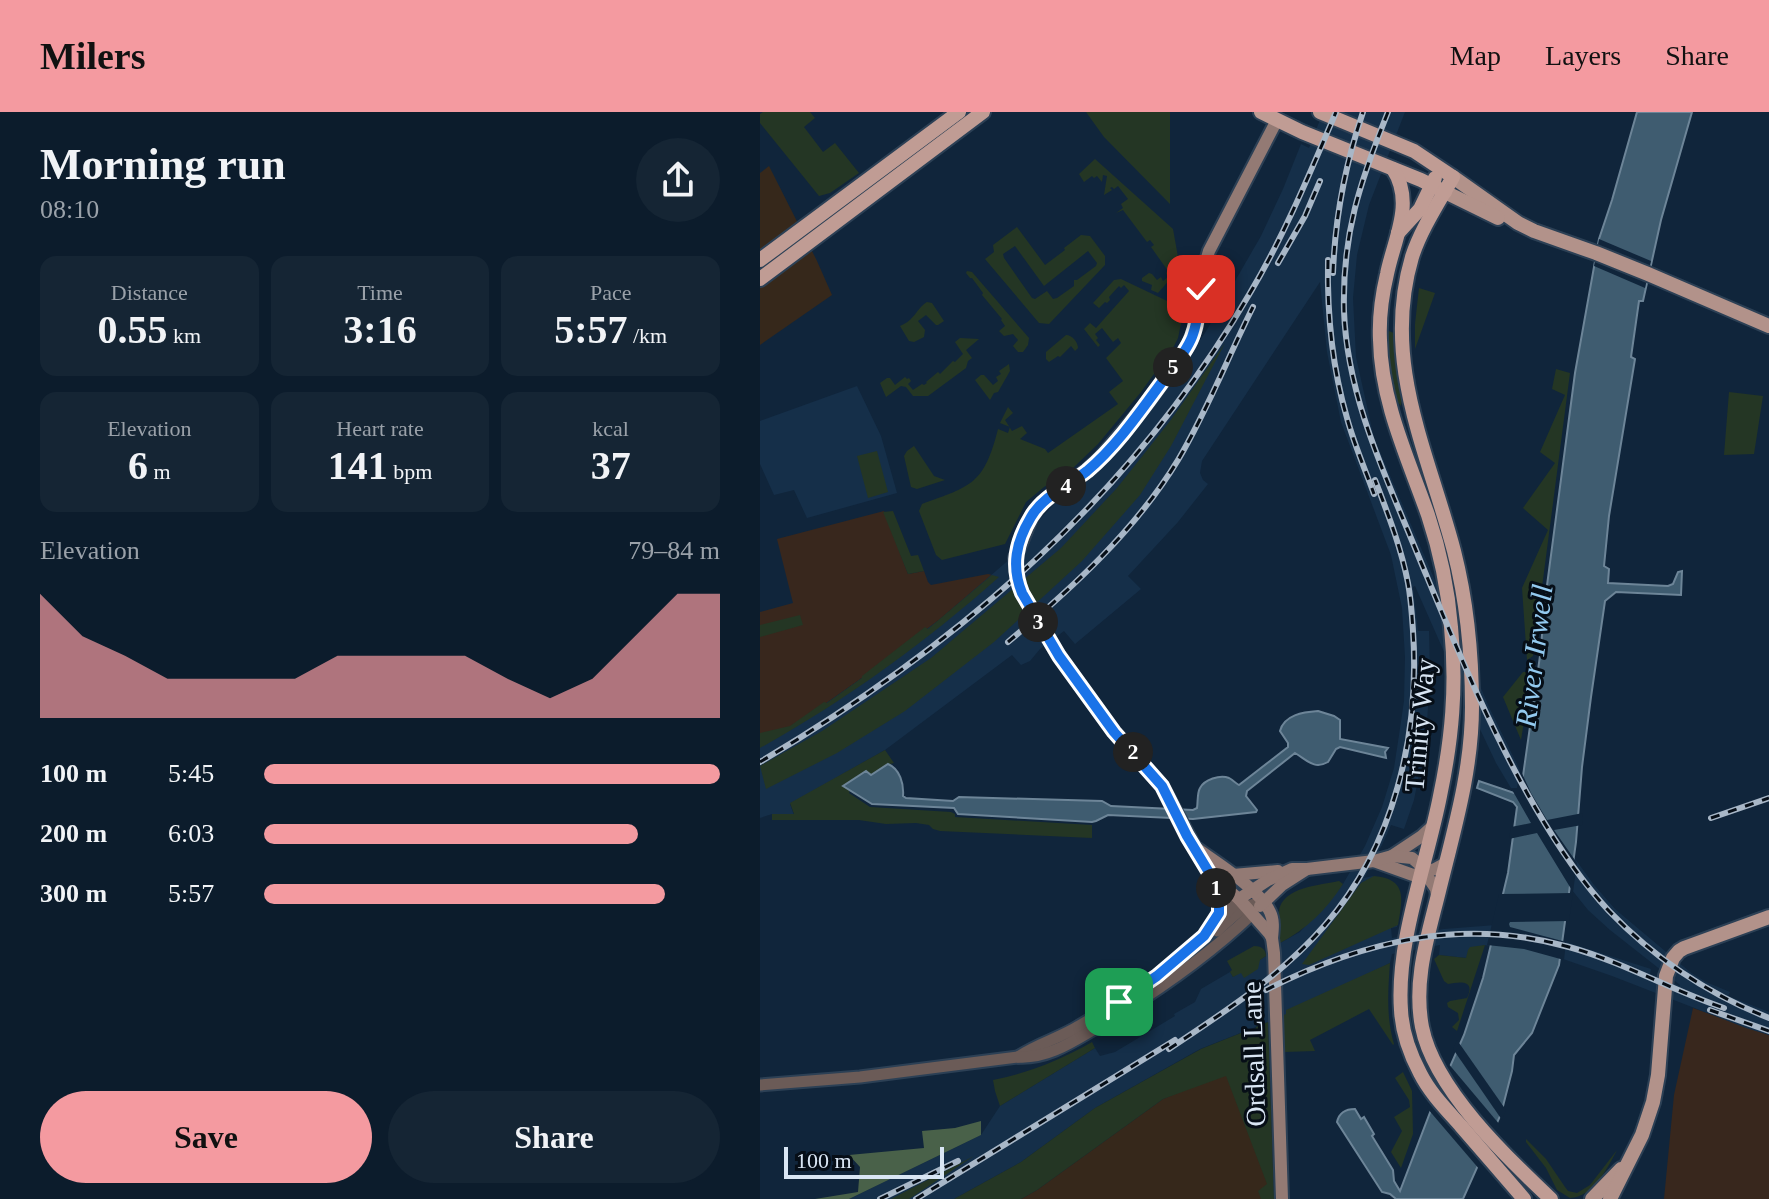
<!DOCTYPE html>
<html lang="en">
<head>
<meta charset="utf-8">
<style>
  body { margin:0; font-family:"Times New Roman",serif; background:#152534; color:#f1f3f6; height:100vh; display:flex; flex-direction:column; font-size:30px; white-space:nowrap }
  * { box-sizing:border-box; margin:0 }
  p { font-size:26px; color:#9aa1a9 }
  .icon { flex:none; width:44px; height:44px; fill:none; stroke:currentColor; stroke-width:2; stroke-linecap:round; stroke-linejoin:round }
  .map { position:relative; flex:1; overflow:hidden }
  .panel { display:flex; flex-direction:column; background:#0c1c2c; width:760px }
  .panel>* { flex:none }
  .scale { position:absolute; left:24px; bottom:20px; width:160px; box-sizing:border-box; padding-left:8px; border:4px solid #d9e6f4; border-top:0; font-size:22px; line-height:28px; white-space:nowrap; color:#d9e6f4; -webkit-text-stroke:6px #060e17; paint-order:stroke }
  .pin { position:absolute; display:grid; place-items:center; width:68px; height:68px; color:#fff; margin:-34px; border-radius:16px; box-shadow:0 4px 12px #0006 }
  .km { position:absolute; width:40px; height:40px; margin:-20px; border-radius:50%; background:#222; color:#fff; font-size:22px; line-height:40px; text-align:center }
  .round { display:grid; place-items:center; flex:none; width:84px; height:84px; border-radius:42px; background:#152534 }
  .headline { display:flex; align-items:center; justify-content:space-between; height:136px; padding:0 40px }
  h1 { font-size:44px; font-weight:800; line-height:60px }
  .metrics { display:grid; grid-template-columns:repeat(3,1fr); gap:12px; height:136px; padding:8px 40px }
  .metrics div { display:grid; align-content:center; border-radius:16px; background:#152534; text-align:center }
  .metrics b { font-size:40px; font-weight:800 }
  .metrics small { font-size:22px; font-weight:400 }
  .metrics p { font-size:22px }
  .chart { height:224px; padding:16px 40px }
  .chart p { display:flex; justify-content:space-between }
  .chart svg { width:100%; height:144px; margin-top:8px; fill:#f49aa0; opacity:.7 }
  .action { display:flex; gap:16px; margin-top:auto; padding:16px 40px }
  .action a { flex:1; height:92px; border-radius:48px; background:#f49aa0; color:#111; font-size:32px; font-weight:800; line-height:92px; text-align:center }
  .action a+a { background:#152534; color:#f1f3f6 }
  ul { padding:0 40px; list-style:none; font-size:26px }
  li { display:grid; grid-template-columns:128px 96px 1fr; align-items:center; height:60px }
  li i { height:20px; border-radius:10px; background:#f49aa0 }
  header { display:flex; align-items:center; gap:48px; box-sizing:border-box; height:112px; padding:0 40px; background:#f49aa0; color:#111 }
  header strong { font-size:38px }
  nav { display:flex; gap:44px; margin-inline-start:auto; font-size:28px }
  main { display:flex; flex:1; min-height:0 }
  .map>svg:first-child { display:block }
  .commercial { fill:#36281b }
  .industrial { fill:#38271d }
  .built { fill:#152f49; fill-rule:evenodd }
  .green { fill:#243624; fill-rule:evenodd }
  .forest { fill:#496149 }
  .water { fill:#3f5c70; stroke:#6d8598; stroke-width:2 }
  .pier { fill:#10253b }
  .lines { fill:none; stroke-linecap:round; stroke-linejoin:round }
  .tertiary-casing { stroke:#2c4055; stroke-width:15 }
  .secondary-casing { stroke:#2c4055; stroke-width:16 }
  .primary-casing { stroke:#2c4055; stroke-width:18 }
  .trunk-casing { stroke:#2c4055; stroke-width:18 }
  .tertiary { stroke:#6b5b57; stroke-width:11 }
  .secondary { stroke:#937a74; stroke-width:12 }
  .primary { stroke:#b2928a; stroke-width:14 }
  .trunk { stroke:#c09c94; stroke-width:14 }
  .rail-casing { stroke:#a8b7c7; stroke-width:6 }
  .rail { stroke:#060e17; stroke-width:3; stroke-dasharray:9; stroke-linecap:butt }
  .route-casing { stroke:#fff; stroke-width:16 }
  .route { stroke:#1a73e8; stroke-width:10 }
  .labels { text-anchor:middle; stroke-width:6; stroke-linejoin:round; paint-order:stroke }
  .street-label { font-size:28px; fill:#d9e6f4; stroke:#060e17 }
  .water-label { font-size:30px; font-style:italic; fill:#93caf0; stroke:#060e17 }
</style>
</head>
<body>
<header>
<strong>Milers</strong>
<nav><a>Map</a><a>Layers</a><a>Share</a></nav>
</header>
<main>
<section class="panel">
<div class="headline"><div><h1>Morning run</h1><p>08:10</p></div><a class="round"><svg class="icon" aria-label="share" viewBox="0 0 24 24"><path d="M12 15V3M7 8l5-5 5 5M5 13v7h14v-7"/></svg></a></div>
<div class="metrics">
<div><p>Distance</p><b>0.55<small> km</small></b></div>
<div><p>Time</p><b>3:16</b></div>
<div><p>Pace</p><b>5:57<small> /km</small></b></div>
</div>
<div class="metrics">
<div><p>Elevation</p><b>6<small> m</small></b></div>
<div><p>Heart rate</p><b>141<small> bpm</small></b></div>
<div><p>kcal</p><b>37</b></div>
</div>
<div class="chart"><p><span>Elevation</span>79–84 m</p>
<svg viewBox="0 0 160 44" preserveAspectRatio="none"><path d="M0 44V6L10 19L20 25L30 32L40 32L50 32L60 32L70 25L80 25L90 25L100 25L110 32L120 38L130 32L140 19L150 6L160 6V44z"/></svg>
</div>
<ul>
<li><b>100 m</b>5:45<i style="width:100%"></i></li>
<li><b>200 m</b>6:03<i style="width:82%"></i></li>
<li><b>300 m</b>5:57<i style="width:88%"></i></li>
</ul>
<div class="action"><a>Save</a><a>Share</a></div>
</section>
<div class="map">
<svg width="1009" height="1087" viewBox="0 0 1009 1087">
  <rect width="100%" height="100%" fill="#10253b"/>
  <g class="commercial">
    <path d="M9,54L57,149L72,183L0,233V61Z"/>
    <path d="M473,958L514,1087H261L277,1078L403,987Z"/>
  </g>
  <g class="industrial">
    <path d="M124,399L148,462L164,459L168,470L171,473L228,462L232,463L179,508L102,566L31,616L0,625V500L33,491L17,427Z"/>
    <path d="M933,896L1009,923V1087H904L914,983Z"/>
  </g>
  <g class="built">
    <path d="M563,0H645L609,93L597,143L593,186L596,245L614,326L729,595L771,681L813,744L834,773L855,797L930,860L946,870L970,880L968,884L1009,900V923L986,916L852,864L806,848L764,837L723,833L707,846L679,843L680,833L632,842L630,851L526,903L440,937L335,996L261,1050L194,1087H89L221,1023L240,994L335,936L340,944L355,940L415,904L414,902L435,890L441,877L470,860L473,865L500,848L506,844L507,846L520,838V831L540,820L583,772L605,734L622,695L634,656L639,623L644,589L645,545L642,496L631,443L581,310L567,240L560,170L442,349L440,361L443,368L448,372L418,410L368,464L381,477L315,532L304,519L280,537L270,549L261,553L252,543L125,638L30,692L34,703L12,702L0,706V625L31,616L102,566L179,508L266,433L280,407L299,387L323,373L338,360L401,283L445,221L501,124L523,77L541,32L549,36ZM655,474L693,560L736,651L812,778L828,798L850,818L920,873V874L890,862L891,857L749,812L684,817L632,826L631,816L637,815L638,807L613,764L604,766L622,733L631,713L644,717L654,688L666,627L670,562L669,519H658L653,475Z"/>
    <path d="M97,274L121,324L137,381L47,406L34,378L14,383L0,352V309Z"/>
  </g>
  <g class="green">
    <path d="M3,0H50L55,6L44,15L63,40L75,31L99,61L70,81L59,84L0,11V2Z"/>
    <path d="M326,0H410V92L344,25Z"/>
    <path d="M335,47L413,117L420,156L398,181L391,178L392,173L382,169V166L389,161L392,162L397,168L401,165L403,169L408,165L406,161L408,159L391,135L394,133L390,128L387,130L363,98L356,101L363,96L361,92L368,87L358,74L354,77L352,75L350,76L352,78L344,83L347,64L343,63L342,70L337,64L334,66L332,64L324,70L319,62Z"/>
    <path d="M257,115L285,153L305,138L304,136L321,123L330,124L345,144V153L289,212L279,211L225,147L234,140L233,133ZM255,134L284,174L328,139L337,151L336,154L317,168H314V174L297,186L293,187L287,179L275,187L272,186L244,146L243,142Z"/>
    <path d="M207,159L212,160L269,226L268,233L263,240H258L253,234L258,228L253,222L244,224L239,219L245,214L241,208L242,207L222,183L223,181L212,166H210L206,161Z"/>
    <path d="M361,167L424,197L418,226L414,234L381,280L338,332L313,356L284,375L266,390L245,432L182,448L176,443L159,399L162,392C212,374 224,372 238,317L248,321L250,315L240,311L248,295L253,301L245,308L252,319L262,314L267,321L260,327L285,337L288,341L358,292L349,280L363,269L346,246L361,231L358,226L353,230L342,216L335,222L338,226L336,228L340,233L338,235L324,217L330,211L336,216L369,179L364,173L361,176L359,174L349,185L350,188L347,191L345,190L339,196L333,191L354,168Z"/>
    <path d="M659,176L675,181L655,237V212Z"/>
    <path d="M167,190L172,191L184,209L178,213H176L166,203L158,209L165,218L164,225L154,230L149,229L140,214C155,208 156,197 167,190Z"/>
    <path d="M629,219L636,222L642,286L641,294C627,280 628,243 627,223Z"/>
    <path d="M306,223C312,223 318,230 318,236L315,239L311,234L300,245L298,244L289,250L286,247V240Z"/>
    <path d="M200,226L219,227L206,238L212,246L208,249L206,256L168,284H153L146,275L141,274L126,285L120,271L127,266H130L135,273L145,265L147,267L149,266L151,269L148,272L153,278L162,272L164,273L167,271L166,270L178,260L180,262L193,249L195,250L203,242L195,230Z"/>
    <path d="M465,231L411,334L380,383L322,449L234,530L145,599L77,641L6,677L0,654L62,619L171,546L301,436L357,376L410,309Z"/>
    <path d="M249,252L250,259L238,280L234,281L230,288L215,268L221,263H224L233,273L238,269L236,265L241,262L239,259Z"/>
    <path d="M796,257L810,261L773,544L767,548L762,476L788,418L763,396L795,351L780,340L805,283L792,277Z"/>
    <path d="M969,280L1003,284L994,342L964,343Z"/>
    <path d="M154,334L174,364L185,368L157,377L151,375L144,344L147,339Z"/>
    <path d="M117,339L128,380L108,386L97,344Z"/>
    <path d="M133,399L151,444L158,443L164,459L148,462L123,400Z"/>
    <path d="M232,463L239,465C166,530 85,589 0,636V621L30,614L64,590L67,591L102,566V564L165,515L168,517Z"/>
    <path d="M40,503L43,513L0,525V513Z"/>
    <path d="M763,560H772L761,628L743,585Z"/>
    <path d="M125,638L134,651L126,653L111,663L105,659L84,674L90,678L89,681L110,695L191,700L195,702V705L332,713V726L180,719L173,717L169,713L156,711L126,712L99,708H12V702H34L30,691Z"/>
    <path d="M614,764C647,767 643,786 638,813L549,853L542,852L601,771Z"/>
    <path d="M579,769L583,772C566,798 547,817 520,831C520,821 518,809 519,799C522,775 561,773 579,769Z"/>
    <path d="M725,833L697,919L692,915L699,908L698,901L688,895L687,891L690,889L707,886C716,867 699,870 688,872L684,869L674,847L679,843L706,846L708,838L710,835Z"/>
    <path d="M494,834C501,834 506,837 506,844L500,848L498,857L484,866L481,861L473,865L470,860L472,858L467,849Z"/>
    <path d="M630,851C628,879 626,905 634,932L633,933L609,897L550,928L555,939L524,940L522,904L526,902V898Z"/>
    <path d="M508,910L514,1087H501L498,1079L507,1072L466,964L403,987L277,1078L261,1087H194L261,1050L335,996L441,937L491,917L492,922L495,919L496,915Z"/>
    <path d="M332,930L335,936L240,994L235,979L233,968C269,961 300,948 332,930Z"/>
    <path d="M643,960L652,979L653,1022L641,1056L631,1040L642,1019L634,1005L650,995L649,988L635,966Z"/>
    <path d="M766,1027L786,1047L805,1075L808,1079L817,1081L830,1073L857,1038C847,1057 833,1085 810,1086L797,1078L786,1056L766,1030Z"/>
    <path d="M214,1044L149,1087H131Z"/>
  </g>
  <path class="forest" d="M221,1009V1023L89,1087H55L98,1080L100,1055L89,1043L164,1036L162,1019L195,1016Z"/>
  <g class="water">
    <path d="M877,0H932L901,108L883,189H879L871,245L875,247L849,404L844,454L849,457L848,471L908,474L913,472L918,460L922,459L921,483L856,480L845,489L831,585L822,655L816,730L799,853L772,921L754,943L752,959L741,1002L703,1087H636L630,1082L622,1080L577,1010C579,1001 586,997 595,997L601,1007L604,1005L614,1022L612,1024L633,1058L634,1069L640,1079L671,998L704,923L723,866L748,761L757,695L753,690L717,676L719,669L754,681L761,678L780,544L786,481L815,261L839,127L852,88Z"/>
    <path d="M558,599L574,604L580,608V627L628,636L625,640L626,646L580,635L576,637L568,650C554,658 547,648 535,641L487,679L486,684L497,698L496,700L433,707L348,703L336,709L332,710L198,702L194,696L112,692L83,674L106,659L111,663L128,652C140,657 144,672 143,684L146,686L193,689L199,685L342,689L351,694L433,698L437,696C438,690 437,681 440,676C444,668 460,662 469,666C470,666 478,673 479,673L528,635V631L520,619C524,603 543,600 558,599Z"/>
  </g>
  <g class="pier">
    <path d="M839,127L891,149L885,176L834,154Z"/>
    <path d="M760,657L771,681L787,708L823,701L822,713L794,718L817,751L813,780L777,721L749,727L751,715L771,711L751,676H757Z"/>
    <path d="M813,781L809,809L750,810L749,812L750,815L806,830L804,848L764,837L727,833L739,782Z"/>
    <path d="M697,928L746,998L742,1008L693,937Z"/>
    <path d="M687,950L740,1013L720,1058L667,996Z"/>
  </g>
  <g class="lines">
    <g class="tertiary-casing">
      <g id="tertiary">
        <path d="M451,765C458,780 463,794 455,809"/>
        <path d="M457,819C471,807 484,790 504,791"/>
        <path d="M258,945C277,932 300,926 319,914C360,890 400,864 436,832C451,819 465,802 479,787"/>
        <path d="M0,973L100,965L258,945C290,947 316,927 343,912C396,880 447,845 492,802"/>
      </g>
    </g>
    <g class="secondary-casing">
      <g id="secondary">
        <path d="M517,8L449,139L444,156L436,214L429,232L420,246L388,290L341,345L327,358L282,391L272,404L255,446L259,473L262,481L299,544L354,620L402,674L446,756L454,766L479,787L509,821L512,826L514,841L522,1087"/>
        <path d="M436,736C457,751 499,777 510,800C514,808 513,817 512,826"/>
        <path d="M632,744L662,724L674,713"/>
        <path d="M614,749L653,763L675,757L686,751"/>
        <path d="M473,763L518,759"/>
        <path d="M479,787L508,768L532,757H547L614,749L632,744L652,746L659,752L676,777L677,784"/>
        <path d="M500,794L522,773L547,757"/>
      </g>
    </g>
    <g class="primary-casing">
      <g id="primary">
        <path d="M693,65L758,111L774,119L836,141L888,162L1009,214"/>
        <path d="M685,80L738,106"/>
        <path d="M832,1087L861,1057"/>
        <path d="M850,1087L882,1023L893,990L898,963L906,864L913,846L919,839L924,836L1009,805"/>
      </g>
    </g>
    <g class="trunk-casing">
      <g id="trunk">
        <path d="M501,0L542,20L661,68L685,80"/>
        <path d="M560,0L654,39L693,65C679,90 661,117 652,145C621,250 668,340 694,439C707,490 712,543 712,595C712,658 694,718 679,779C668,824 653,868 662,915C674,976 746,1045 791,1087"/>
        <path d="M633,57C655,91 634,127 627,162C622,183 619,207 620,228C621,290 648,346 668,403C680,439 688,477 691,515C697,574 692,627 680,684C667,751 636,830 641,898C642,919 650,942 660,961C670,981 686,997 701,1014C722,1038 743,1063 764,1087"/>
        <path d="M638,121L660,97L675,66"/>
        <path d="M0,148L199,0"/>
        <path d="M0,167L223,0"/>
      </g>
    </g>
    <use href="#tertiary" class="tertiary"/>
    <use href="#secondary" class="secondary"/>
    <use href="#primary" class="primary"/>
    <use href="#trunk" class="trunk"/>
    <g class="rail-casing">
      <g id="rail">
        <path d="M628,0C600,70 582,122 584,199C587,287 628,369 660,448C695,532 729,616 775,695C796,731 820,768 849,799C894,846 948,882 1009,906"/>
        <path d="M568,148C567,201 572,255 587,306C594,332 605,357 614,382"/>
        <path d="M518,151L545,104L560,69"/>
        <path d="M573,161C575,105 585,53 603,0"/>
        <path d="M248,530C311,477 375,419 418,348C447,299 468,245 493,195"/>
        <path d="M0,650C200,532 372,384 490,181C524,124 550,61 576,0"/>
        <path d="M951,706L1009,686"/>
        <path d="M506,878C602,829 703,805 809,835C863,850 911,878 964,896"/>
        <path d="M950,898L1009,919"/>
        <path d="M409,937C464,900 521,864 565,813C634,734 660,623 653,519C652,504 651,487 648,471C641,435 628,402 615,368"/>
        <path d="M120,1087L198,1049"/>
        <path d="M156,1087L415,928"/>
      </g>
    </g>
    <use href="#rail" class="rail"/>
  </g>
  <g class="lines">
    <g class="route-casing">
      <path id="route" d="M359,890L397,864L444,824L459,801V786L450,762L427,724L402,674L354,620L299,544L262,481C251,454 256,430 271,405C283,384 308,374 327,359C357,334 382,297 405,266C415,253 426,240 432,225C438,210 439,193 441,177"/>
    </g>
    <use href="#route" class="route"/>
  </g>
  <g class="labels">
    <g class="street-label">
      <text transform="translate(659 613) rotate(-85)" y="10">Trinity Way</text>
      <text transform="translate(493 942) rotate(-92)" y="10">Ordsall Lane</text>
    </g>
    <g class="water-label">
      <text transform="translate(774 544) rotate(-83)" y="10">River Irwell</text>
    </g>
  </g>
</svg>
<div class="scale">100 m</div>
<div class="pin" style="left:359px;top:890px;background:#1e9e55"><svg class="icon" aria-label="arrive" viewBox="0 0 24 24"><path d="M6 21V4h12l-3 4 3 4H6"/></svg></div>
<div class="pin" style="left:441px;top:177px;background:#d93025"><svg class="icon" aria-label="check" viewBox="0 0 24 24"><path d="M5 12l5 5 9-10"/></svg></div>
<b class="km" style="left:456px;top:776px">1</b>
<b class="km" style="left:373px;top:640px">2</b>
<b class="km" style="left:278px;top:510px">3</b>
<b class="km" style="left:306px;top:374px">4</b>
<b class="km" style="left:413px;top:255px">5</b>
</div>
</main>
</body>
</html>
